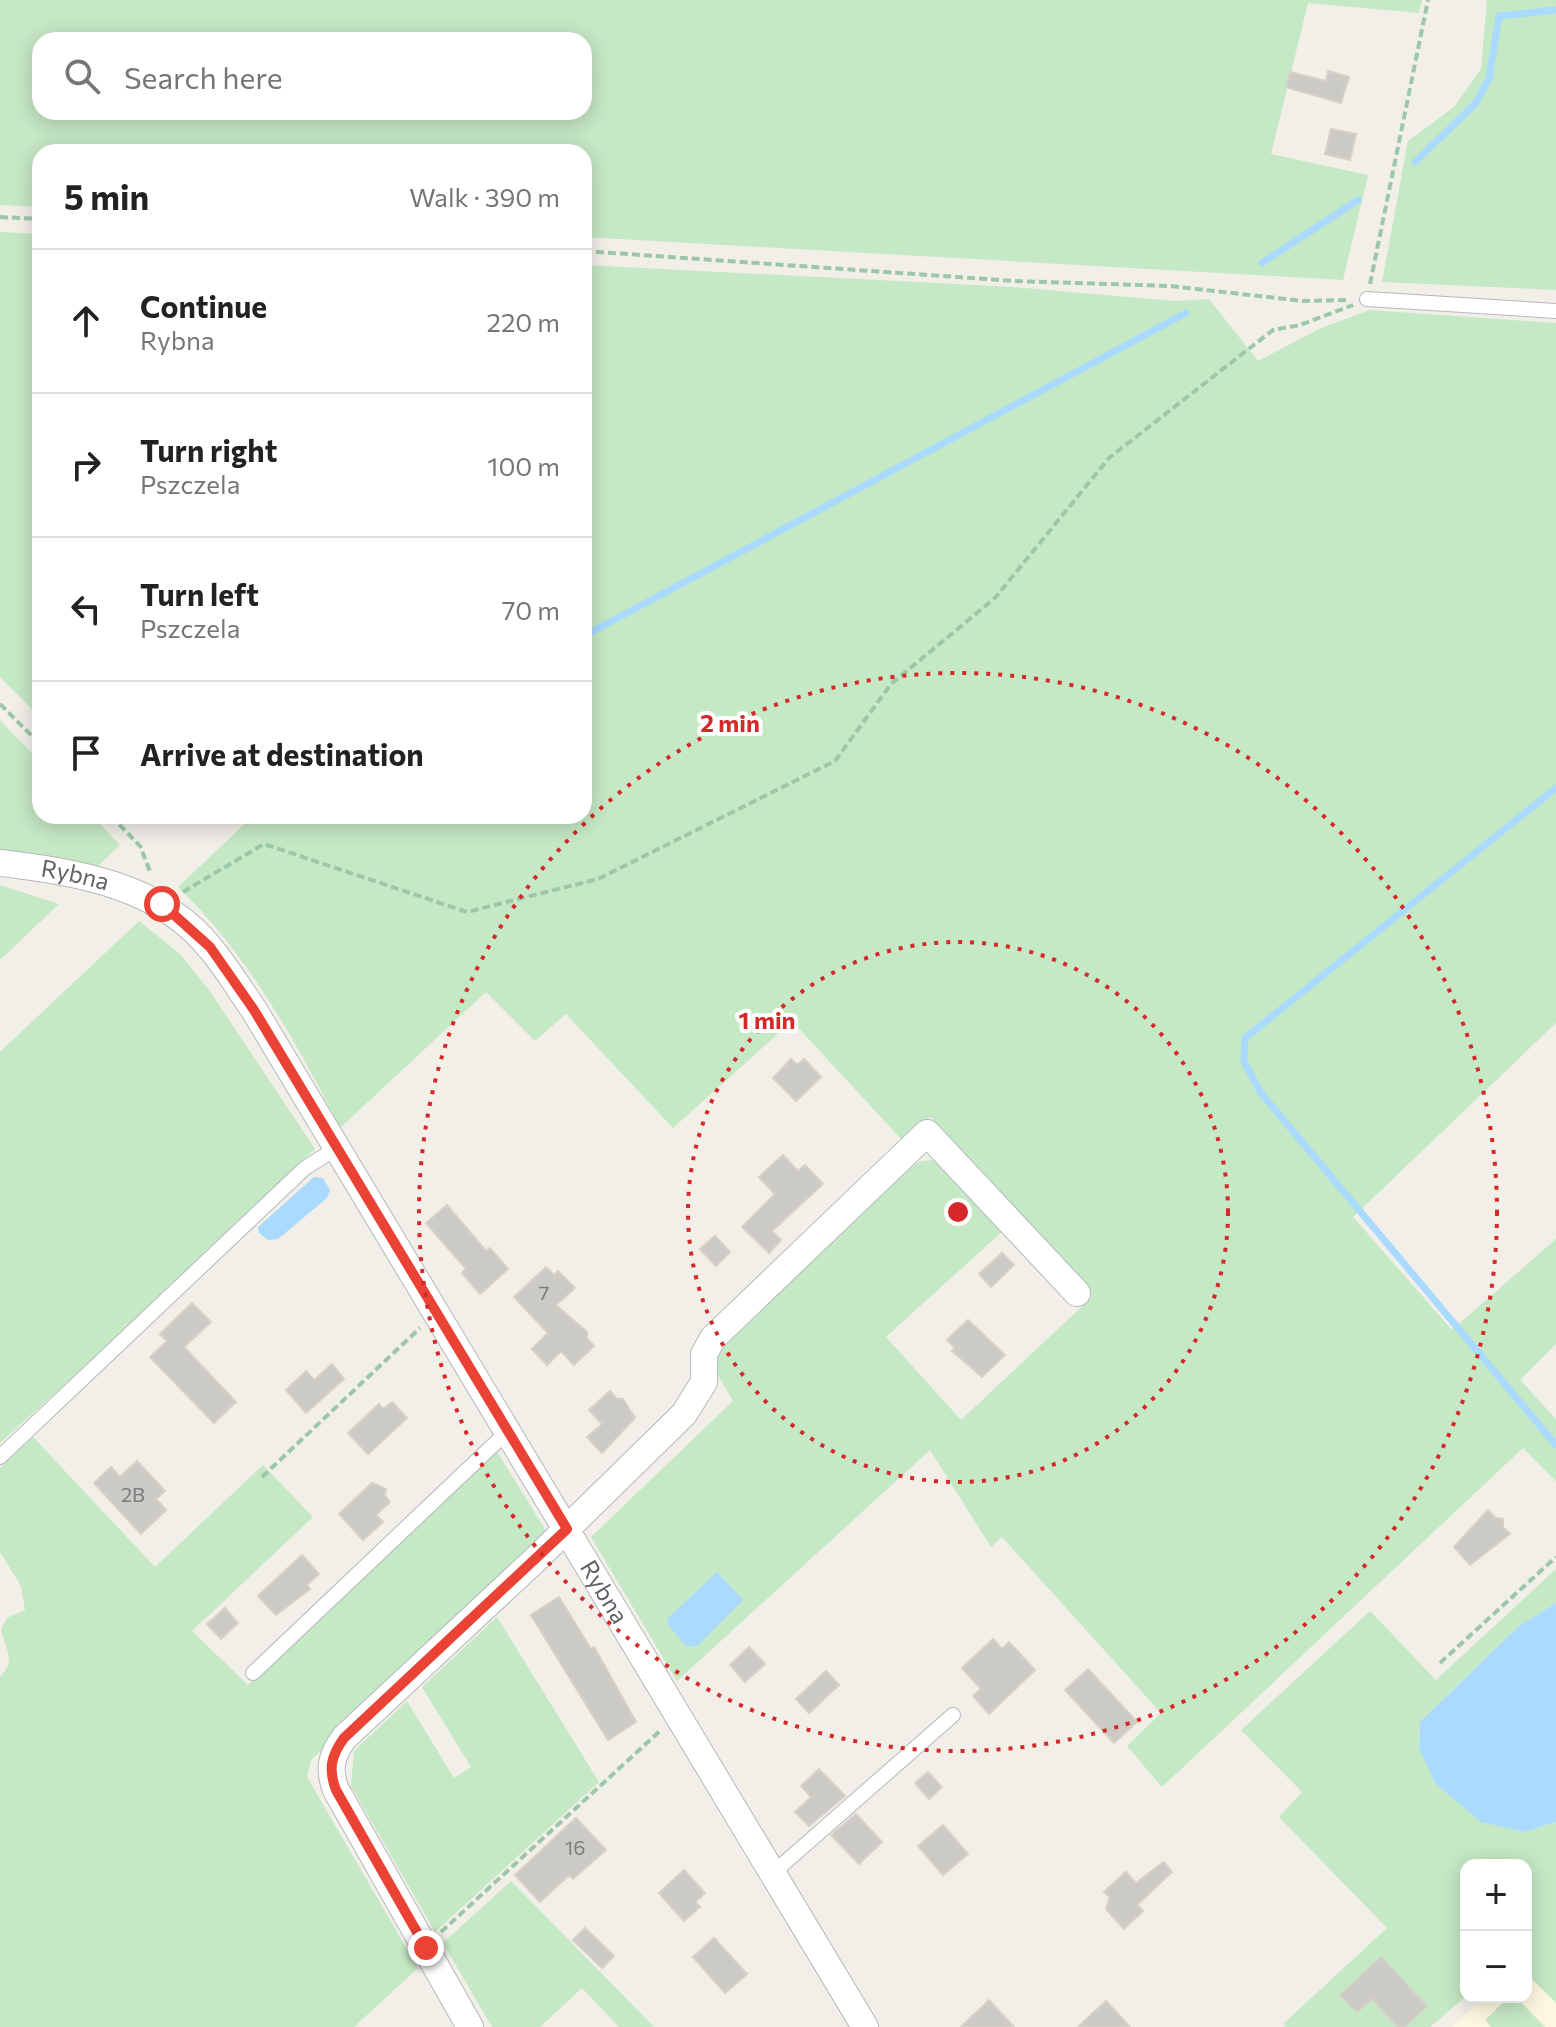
<!DOCTYPE html>
<meta charset="utf-8">
<style>
:root{--surface:#fff;--page:#f2f2f2;--text:#222;--muted:#767676;--line:#e0e0e0}
body{margin:0;font-family:Commissioner,sans-serif;background:var(--page);color:var(--text)}
.controls{position:absolute;right:24px;bottom:24px;display:grid;overflow:hidden;border-radius:16px;box-shadow:0 4px 20px #0003}
.controls button{width:72px;height:72px;display:grid;place-items:center;padding:0;border:0;border-bottom:2px solid var(--line);background:var(--surface);color:var(--text);font:40px sans-serif}
.stop{position:absolute;width:24px;height:24px;margin:-18px;border:6px solid #ea4335;border-radius:50%;background:#fff}
.stop.end{background:#ea4335;border-color:#fff;box-shadow:0 2px 8px #0008}
.list{margin:0;padding:0;list-style:none}
h2{display:flex;justify-content:space-between;align-items:center;height:104px;margin:0;padding:0 32px;font-size:34px}
h2 small{font-size:26px;font-weight:400;color:var(--muted)}
.list li{display:grid;grid-template-columns:52px 1fr auto;gap:24px;align-items:center;box-sizing:border-box;height:144px;padding:0 32px;border-top:2px solid var(--line)}
.list b{display:block;font-size:30px;white-space:nowrap}
.list p{margin:0;font-size:26px;white-space:nowrap;color:var(--muted)}
.list em{font-size:26px;font-style:normal;color:var(--muted)}
.icon{flex:none;width:44px;height:44px;fill:none;stroke:currentColor;stroke-width:2;stroke-linecap:round;stroke-linejoin:round}
.map{position:relative;flex:none;width:1556px;height:2027px;overflow:hidden}
.search{position:absolute;background:var(--surface);box-shadow:0 4px 20px #0003;left:32px;top:32px;width:560px;height:88px;display:flex;align-items:center;gap:20px;box-sizing:border-box;padding:0 28px;border-radius:24px;color:var(--muted);font-size:30px}
.panel{position:absolute;background:var(--surface);box-shadow:0 4px 20px #0003;left:32px;top:144px;width:560px;height:680px;border-radius:24px}
.map>svg:first-child{display:block}
.commercial{fill:#fef7e0}
.green{fill:#c5e8c5;fill-rule:evenodd}
.water{fill:#aadaff}
.lines{fill:none;stroke-linecap:round;stroke-linejoin:round}
.stream{stroke:#aadaff;stroke-width:7}
.building{fill:#cccac5;stroke:#d6d1c6;stroke-width:2}
.service-casing{stroke:#b5b8bc;stroke-width:16}
.minor-casing{stroke:#b5b8bc;stroke-width:28}
.path{stroke:#9cc7a9;stroke-width:4;stroke-dasharray:8 4;stroke-linecap:butt}
.service{stroke:#fff;stroke-width:14}
.minor{stroke:#fff;stroke-width:26}
.route{stroke:#ea4335;stroke-width:10}
.ring{fill:none;stroke:#d62828;stroke-width:4;stroke-dasharray:4 8}
.labels{text-anchor:middle;stroke-width:8;stroke-linejoin:round;paint-order:stroke}
.number-label{font-size:20px;fill:#7a7d7f}
.street-label{font-size:24px;fill:#5f6368;stroke:#fff}
.centre{fill:#d62828;stroke:#fff;stroke-width:4}
.ring-label{font-size:24px;text-anchor:middle;font-weight:bold;fill:#d62828;stroke:#fff;stroke-width:8;stroke-linejoin:round;paint-order:stroke}
</style>
<div class="map">
<svg width="1556" height="2027" viewBox="0 0 1556 2027">
<rect width="100%" height="100%" fill="#f1efe8"/>
<path class="commercial" d="M1526 1973 1556 2003V2027H1452L1484 1997H1526Z"/>
<path class="green" d="M0 0H1422L1419 13 1308 3 1271 154 1368 175 1343 280 584 237V152H40V207L0 205ZM40 40H584V112H40Z
M1487 0H1556V290L1382 282 1408 141 1454 107 1481 69Z
M0 232 40 234V717L0 677Z
M584 265 1014 287 1175 301 1209 299 1258 361 1321 328 1370 310 1556 323V1023L1353 1217 1452 1330 1556 1239V1344L1520 1380 1556 1419V1481L1523 1448 1162 1787 1127 1746 1161 1713 1002 1537 991 1547 930 1450 677 1681 591 1537 733 1401 711 1363 714 1349 908 1169 921 1161 942 1159 1005 1229 886 1337 961 1420 1092 1297 930 1117 903 1141 792 1021 673 1128 566 1014 535 1041 486 992 340 1128C296 1041 248 955 178 887L253 816H584Z
M0 720 40 762V816H92L120 845 93 871 0 850Z
M0 885 59 904 0 960Z
M139 921 180 954 209 990 315 1149 113 1341 0 1443V1052Z
M33 1437 155 1567 263 1465 313 1517 192 1631 248 1685 496 1450 548 1534 311 1760 307 1777 418 1968 354 2027H0V1677C17 1661 5 1648 1 1629L7 1618 25 1610 21 1586 0 1552V1468Z
M1556 1569V1603L1519 1626 1420 1722 1419 1748 1435 1783 1524 1832 1556 1822V2003L1526 1973V1865H1466V1996L1430 2027H1286L1283 2024 1387 1928 1279 1817 1302 1792 1241 1730 1370 1611 1436 1680Z
M497 1617 599 1782 435 1932 351 1786 354 1751 407 1701 454 1778 471 1767 422 1687Z
M511 1881 654 2027H619L582 1988 540 2027H492L443 1943Z
M1509 1997H1516L1545 2027H1491L1485 2020Z"/>
<path class="water" d="M314 1177 323 1178 330 1190 327 1198 278 1239 268 1240 259 1233 258 1227Z
M717 1572 743 1600 697 1646H686L668 1625 667 1619Z
M1556 1603V1822L1524 1832 1481 1822 1435 1783 1419 1748 1420 1722 1519 1626Z"/>
<g class="lines">
<path class="stream" d="M1415 162 1475 104 1489 79 1499 16 1556 10
M1262 263 1358 200
M584 636 1186 313
M1556 788 1245 1038 1244 1062 1261 1093 1556 1445"/>
</g>
<path class="building" d="M1328 71 1349 77 1341 103 1286 87 1290 72 1326 81Z
M1331 129 1356 134 1350 160 1325 154Z
M791 1059 797 1065 804 1059 821 1077 796 1101 773 1078Z
M783 1155 798 1171 805 1165 823 1184 772 1231 781 1240 769 1253 742 1227 775 1194 759 1177Z
M447 1205 486 1251 490 1248 508 1269 480 1294 462 1273 466 1269 426 1223Z
M715 1236 730 1252 716 1266 700 1249Z
M1002 1253 1014 1265 991 1287 979 1274Z
M546 1267 554 1275 558 1271 575 1288 556 1305 587 1332V1338L594 1346 574 1365 561 1351 547 1365 532 1349 548 1333 514 1297Z
M192 1303 211 1322 184 1347 236 1402 214 1423 150 1357 167 1341 160 1334Z
M968 1320 1005 1355 982 1377 952 1351 955 1348 947 1340Z
M332 1364 344 1379 306 1413 286 1390 306 1371 314 1380Z
M610 1391 617 1399H623L635 1418 602 1453 587 1437 602 1424 589 1410Z
M392 1402 407 1418 368 1454 348 1433 379 1404 383 1409Z
M137 1461 165 1491 156 1499 166 1510 141 1534 94 1483 111 1467 120 1477Z
M372 1483 386 1489 385 1496 390 1502 376 1515 383 1522 363 1540 339 1514Z
M1488 1510 1495 1518 1503 1519V1527L1510 1534 1470 1565 1454 1547Z
M302 1555 319 1574 307 1585 310 1589 276 1615 258 1596Z
M559 1597 591 1649 594 1647 636 1722 608 1740 531 1615Z
M225 1608 238 1623 221 1639 207 1624Z
M993 1639 1002 1649 1009 1642 1035 1670 989 1714 973 1696 981 1689 962 1668Z
M749 1647 765 1664 745 1682 730 1665Z
M1088 1669 1137 1722 1114 1743 1065 1690Z
M826 1671 839 1685 809 1713 796 1699Z
M819 1769 845 1796 809 1826 795 1812 811 1797 801 1786Z
M928 1772 942 1787 929 1799 915 1783Z
M856 1814 882 1842 859 1864 831 1835Z
M576 1818 606 1850 573 1879 569 1875 540 1902 515 1875Z
M943 1825 968 1854 943 1875 918 1846Z
M1164 1862 1172 1872 1137 1905 1143 1911 1124 1929 1106 1909 1110 1897 1104 1892 1126 1872 1136 1883Z
M684 1870 705 1893 695 1902 700 1907 684 1921 659 1893Z
M585 1928 614 1956 602 1968 573 1940Z
M714 1938 747 1974 725 1993 693 1957Z
M1381 1957 1427 2006 1405 2027H1398L1372 1999 1357 2012 1340 1995Z
M989 2000 1014 2027H961Z
M1106 2001 1130 2027H1078L1094 2012Z"/>
<g class="lines">
<g class="service-casing">
<path id="service" d="M1367 299 1556 311
M0 1457 305 1168 337 1148
M253 1673 508 1431
M773 1873 953 1715"/>
</g>
<g class="minor-casing">
<g id="minor">
<path id="s1" d="M0 863C76 872 161 885 211 949 227 968 240 990 254 1010L865 2027"/>
<path d="M470 2027 336 1790C328 1769 331 1756 344 1738L536 1559 684 1414 704 1382V1354L713 1338 927 1133 1077 1293"/>
</g>
</g>
<path class="path" d="M0 217 40 219
M584 251 1015 281 1170 286 1303 301 1348 300
M1370 284 1428 0
M0 704 40 744
M111 816 140 846 151 874
M183 892 264 844 467 912 598 879 835 761 891 684 995 598 1109 458 1273 330 1300 325 1353 305
M262 1477 420 1328
M1440 1663 1556 1557
M441 1932 661 1730"/>
<use href="#service" class="service"/>
<use href="#minor" class="minor"/>
</g>
<g class="lines">
<path class="route" d="M162 904 210 947 254 1010 567 1529 344 1738C331 1756 328 1769 336 1790L426 1948"/>
</g>
<g class="ring">
<circle cx="958" cy="1212" r="270"/>
<circle cx="958" cy="1212" r="539"/>
</g>
<g class="labels">
<g class="number-label">
<text x="544" y="1300">7</text>
<text x="133" y="1502">2B</text>
<text x="575" y="1855">16</text>
</g>
<g class="street-label">
<text dy="8" stroke="none"><textPath href="#s1" startOffset="76">Rybna</textPath></text>
<text dy="8" stroke="none"><textPath href="#s1" startOffset="988">Rybna</textPath></text>
</g>
</g>
<circle cx="958" cy="1212" r="12" class="centre"/>
<g class="ring-label">
<text x="730" y="732">2 min</text>
<text x="767" y="1029">1 min</text>
</g>
</svg>
<div class="controls">
<button>+</button>
<button>−</button>
</div>
<div class="stop" style="left:162px;top:904px"></div>
<div class="stop end" style="left:426px;top:1948px"></div>
<div class="search"><svg class="icon" aria-label="search" viewBox="0 0 24 24"><circle cx="10" cy="10" r="6"/><path d="M15 15l6 6"/></svg>Search here</div>
<section class="panel">
<h2>5 min<small>Walk · 390 m</small></h2>
<ul class="list">
<li><svg class="icon" aria-label="ahead" viewBox="0 0 24 24"><path d="M12 20V5M6 11l6-6 6 6"/></svg><div><b>Continue</b><p>Rybna</p></div><em>220 m</em></li>
<li><svg class="icon" aria-label="right" viewBox="0 0 24 24"><path d="M7 20v-9h11M14 6l5 5-5 5"/></svg><div><b>Turn right</b><p>Pszczela</p></div><em>100 m</em></li>
<li><svg class="icon" aria-label="left" viewBox="0 0 24 24"><path d="M17 20v-9H6M10 6l-5 5 5 5"/></svg><div><b>Turn left</b><p>Pszczela</p></div><em>70 m</em></li>
<li><svg class="icon" aria-label="arrive" viewBox="0 0 24 24"><path d="M6 21V4h12l-3 4 3 4H6"/></svg><div><b>Arrive at destination</b></div></li>
</ul>
</section>
</div>
